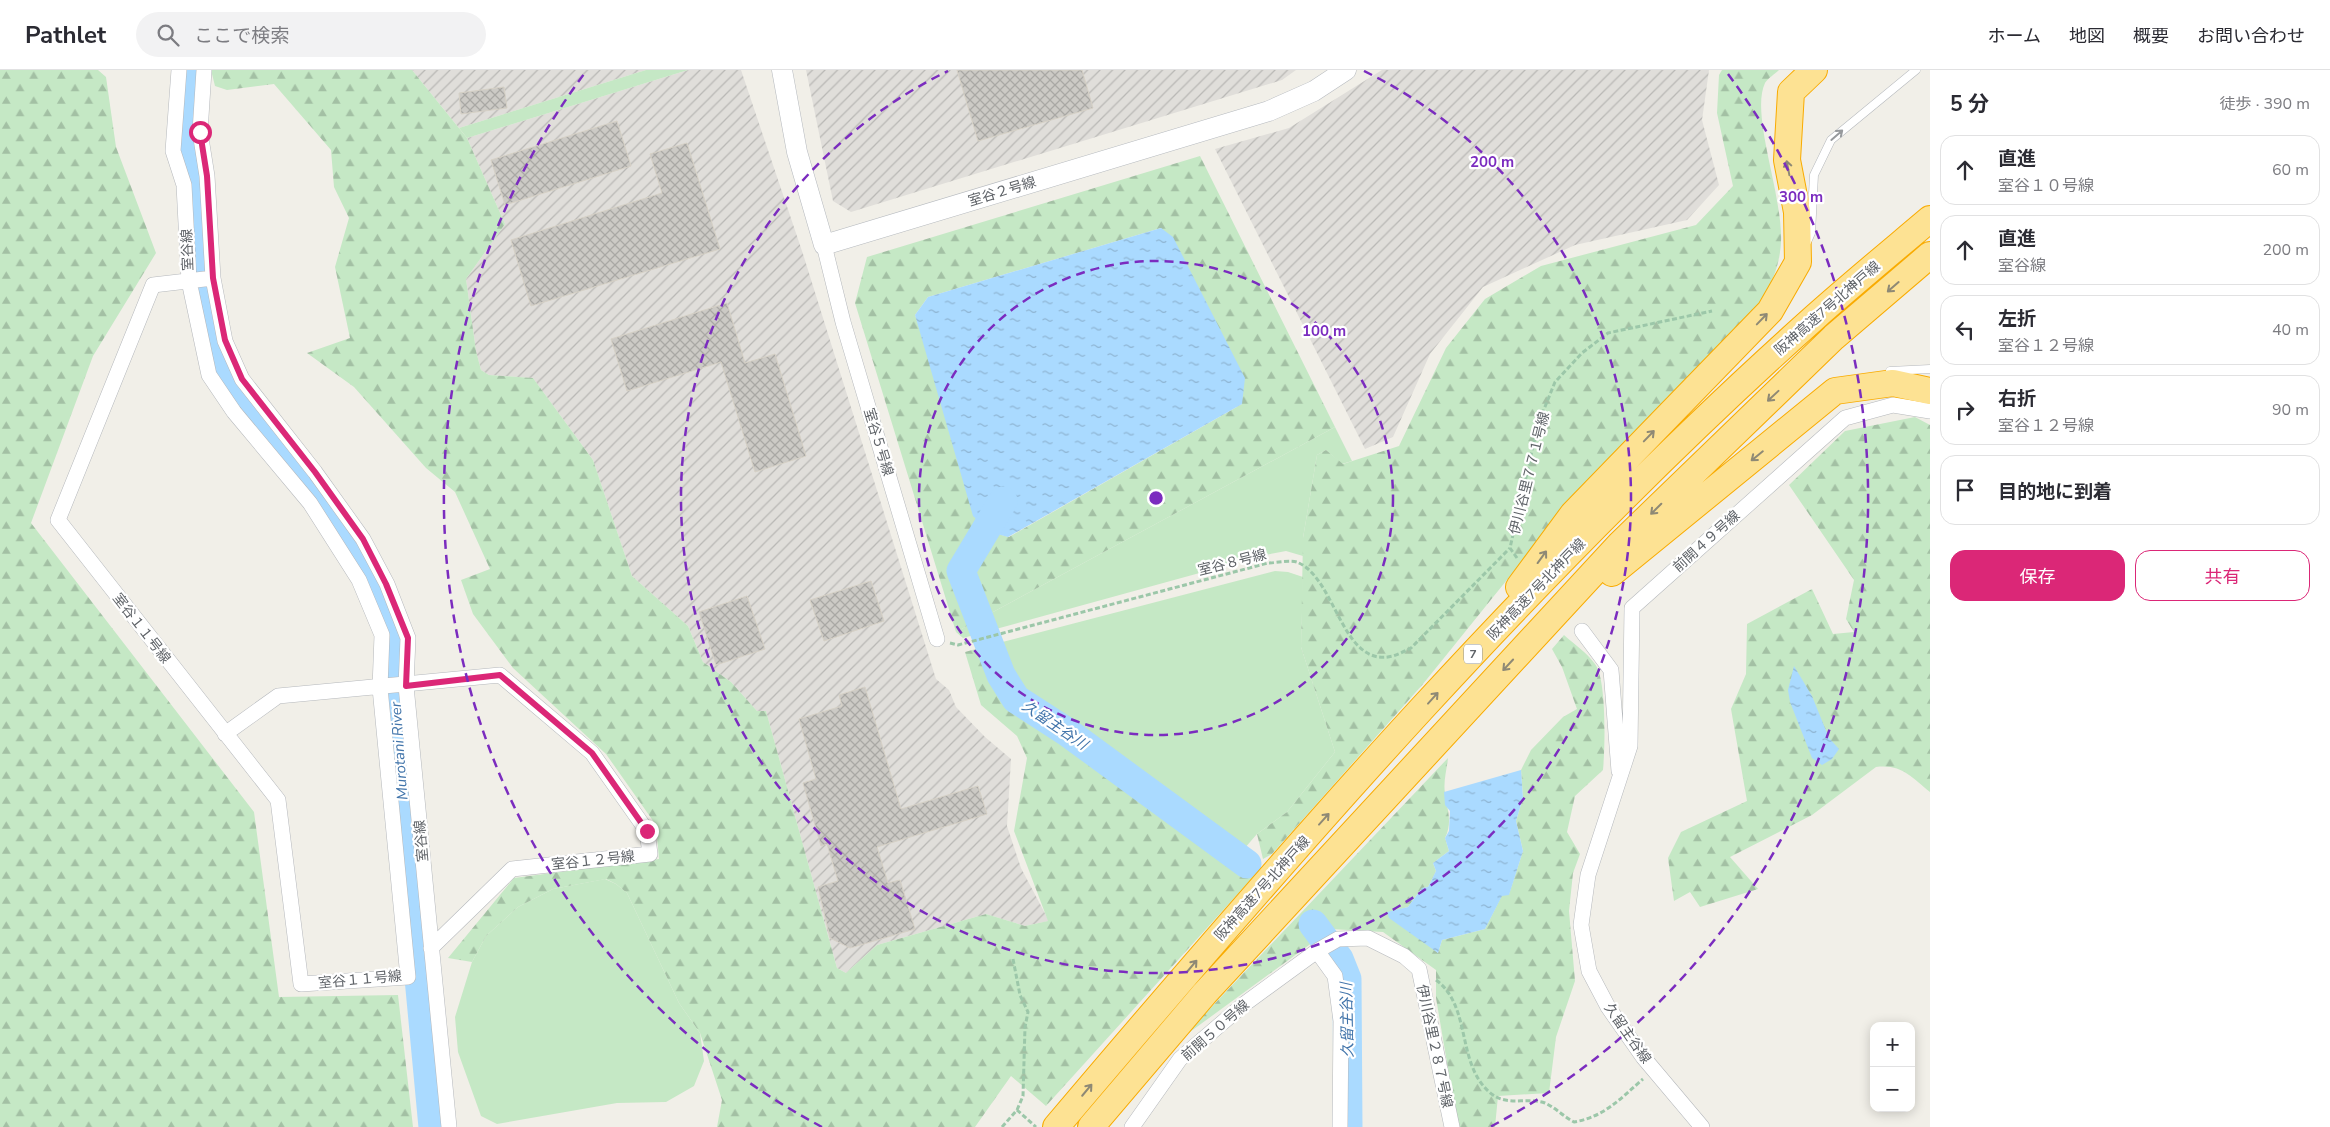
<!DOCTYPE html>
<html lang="ja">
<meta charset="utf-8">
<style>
:root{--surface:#fff;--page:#f2f2f3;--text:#2b2b33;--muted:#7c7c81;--line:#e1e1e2;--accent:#db2777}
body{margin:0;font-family:"Nunito Sans","Noto Sans JP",sans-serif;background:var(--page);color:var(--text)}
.controls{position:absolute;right:15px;bottom:15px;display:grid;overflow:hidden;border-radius:10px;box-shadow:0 2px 12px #0003}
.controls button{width:45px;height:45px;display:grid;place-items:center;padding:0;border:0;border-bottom:1px solid var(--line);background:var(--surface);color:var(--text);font:25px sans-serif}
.stop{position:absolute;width:15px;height:15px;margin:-11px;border:4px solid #db2777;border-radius:50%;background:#fff}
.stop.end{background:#db2777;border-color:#fff;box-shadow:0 1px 5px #0008}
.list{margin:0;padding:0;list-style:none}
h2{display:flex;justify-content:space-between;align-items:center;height:65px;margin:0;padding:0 20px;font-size:21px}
h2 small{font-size:16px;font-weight:400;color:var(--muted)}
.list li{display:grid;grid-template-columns:32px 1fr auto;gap:15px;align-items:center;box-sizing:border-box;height:70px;margin:0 10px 10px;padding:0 10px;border:1px solid var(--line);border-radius:15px}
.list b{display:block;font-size:19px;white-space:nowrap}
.list p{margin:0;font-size:16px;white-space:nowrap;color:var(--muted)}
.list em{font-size:16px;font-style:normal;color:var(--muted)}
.actions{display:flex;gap:10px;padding:15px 20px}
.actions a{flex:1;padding:11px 0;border:1px solid var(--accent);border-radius:15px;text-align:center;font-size:18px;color:var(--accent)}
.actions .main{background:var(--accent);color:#fff}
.icon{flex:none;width:28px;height:28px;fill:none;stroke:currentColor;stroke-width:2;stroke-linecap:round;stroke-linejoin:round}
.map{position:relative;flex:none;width:1930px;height:1057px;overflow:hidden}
header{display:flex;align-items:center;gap:30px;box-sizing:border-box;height:70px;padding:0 25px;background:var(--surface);border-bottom:1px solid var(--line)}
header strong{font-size:24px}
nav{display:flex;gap:28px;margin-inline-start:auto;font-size:18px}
.search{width:350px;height:45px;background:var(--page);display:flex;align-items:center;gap:12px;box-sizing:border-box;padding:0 18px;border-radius:28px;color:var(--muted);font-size:19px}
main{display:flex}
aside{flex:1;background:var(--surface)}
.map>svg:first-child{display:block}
.industrial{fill:url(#industrial-furrows)}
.grass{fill:#c5e8c5}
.forest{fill:url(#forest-firs);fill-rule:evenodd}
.water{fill:url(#water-ripples)}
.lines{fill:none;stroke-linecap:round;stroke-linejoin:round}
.river{stroke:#aadaff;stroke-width:29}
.building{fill:url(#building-cross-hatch);stroke:#d6d1c6}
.lane-casing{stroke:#b5b8bc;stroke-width:9}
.street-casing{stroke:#b5b8bc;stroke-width:16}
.secondary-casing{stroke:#b6babf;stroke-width:21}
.highway-casing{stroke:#f9ab00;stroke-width:28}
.path{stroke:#9cc7a9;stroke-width:3;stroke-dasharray:5 2.5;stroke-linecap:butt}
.lane{stroke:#fff;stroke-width:8}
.street{stroke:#fff;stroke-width:15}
.secondary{stroke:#fff;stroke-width:20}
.highway{stroke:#fde293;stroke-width:26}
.oneway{stroke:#979a9d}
.oneway2{stroke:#8e8975}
.route{stroke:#db2777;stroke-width:6}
.ring{fill:none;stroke:#7b2cbf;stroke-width:2.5;stroke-dasharray:9 6}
.labels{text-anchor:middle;stroke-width:4.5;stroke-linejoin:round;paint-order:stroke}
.shield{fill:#fff;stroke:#8f9295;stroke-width:1}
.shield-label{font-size:12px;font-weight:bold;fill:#5f6368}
.street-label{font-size:14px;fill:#5f6368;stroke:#fff}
.water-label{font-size:15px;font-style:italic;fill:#4174aa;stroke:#fff}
.centre{fill:#7b2cbf;stroke:#fff;stroke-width:2.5}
.ring-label{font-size:15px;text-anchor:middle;font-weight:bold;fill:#7b2cbf;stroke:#fff;stroke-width:4.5;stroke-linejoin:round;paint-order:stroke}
</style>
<header>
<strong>Pathlet</strong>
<div class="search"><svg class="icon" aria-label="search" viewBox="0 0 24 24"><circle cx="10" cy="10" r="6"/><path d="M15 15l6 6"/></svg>ここで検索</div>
<nav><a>ホーム</a><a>地図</a><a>概要</a><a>お問い合わせ</a></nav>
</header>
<main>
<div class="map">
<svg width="1930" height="1057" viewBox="0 0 1930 1057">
<defs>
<pattern id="industrial-furrows" width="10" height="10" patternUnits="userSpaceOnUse" patternTransform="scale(1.25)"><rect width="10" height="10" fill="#e0deda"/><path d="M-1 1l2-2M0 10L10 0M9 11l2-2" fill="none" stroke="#b9b8b5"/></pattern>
<pattern id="forest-firs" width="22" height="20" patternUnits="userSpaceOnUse" patternTransform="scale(1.25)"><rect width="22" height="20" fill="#c5e8c5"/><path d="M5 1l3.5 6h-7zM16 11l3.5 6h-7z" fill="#a3c0a4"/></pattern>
<pattern id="water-ripples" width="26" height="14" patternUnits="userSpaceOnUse" patternTransform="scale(1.25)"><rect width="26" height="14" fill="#aadaff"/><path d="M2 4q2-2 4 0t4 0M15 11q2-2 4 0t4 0" fill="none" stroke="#8eb4d2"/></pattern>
<pattern id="building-cross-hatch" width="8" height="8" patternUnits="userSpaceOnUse" patternTransform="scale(1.25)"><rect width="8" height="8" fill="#cccac5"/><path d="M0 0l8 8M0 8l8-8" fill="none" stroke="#a9a8a4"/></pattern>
</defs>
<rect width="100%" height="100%" fill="#f1efe8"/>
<path class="industrial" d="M412 0H646L459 58Z
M688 0H741L803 184 936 609 949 620 956 637 985 667 1011 689 1007 756 1021 798 1049 851 1025 856 986 844 877 875 846 903 837 898 766 641H757L731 612 703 592 688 556 632 506 593 390 533 308 489 305 481 300 476 281 466 209 505 154 467 68Z
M806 0H1296L1282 10 851 142 833 131Z
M1382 0H1709L1702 50 1719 115 1687 150 1575 175 1483 217 1430 284 1393 367 1365 379 1215 79 1289 58Z"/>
<path class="grass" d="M646 0H688L467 68 459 58Z
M1335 357 1352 391 1342 394 1326 380 1317 385 1303 468V486L1286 481 1265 485 963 568 956 562Z
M1275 501 1288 502 1303 507 1301 577 1335 682 1287 742 1257 764 1244 779 1175 725 1023 622 1015 614 1009 599 991 604 983 577Z
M605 809 616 814 627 823 679 933 700 963 704 991 694 1016 666 1032 617 1033 497 1054 481 1046 458 982 455 947 472 892 486 866 518 837 553 819Z"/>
<path class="forest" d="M0 0H98L106 7 116 77 156 183 93 286 31 453 254 742 279 927 398 925 413 1057H0Z
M211 0H412L467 68 505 154 466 209 476 281 481 300 489 305 533 308 593 390 632 506 688 556 703 592 731 612 757 641H766L837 898 846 903 877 875 986 844 1025 856 1048 851 1014 761 1027 688 1017 666 981 635 965 582 983 577 992 607 1010 633 1254 806 1046 1036 1011 1006 975 1057H717L722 1030 700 963 679 933 627 823 616 814 606 809 553 819 518 837 486 866 472 892 448 888 514 808 659 789 656 755 606 684 513 598 473 544 461 510 490 499 455 422 426 398 354 317 307 283 350 268 335 197 349 148 334 117 331 80 274 14 227 20 215 16Z
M1722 0H1779C1775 4 1768 8 1765 13 1749 47 1788 136 1780 182 1777 206 1764 228 1752 248L1560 444 1423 614 1272 784 1263 789 1257 764 1287 742 1335 682 1301 577 1303 468 1317 385 1326 380 1343 394 1399 376 1446 278 1485 229 1541 196 1696 155 1733 116 1717 43 1719 5Z
M1200 86 1335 357 956 562 855 233 867 187ZM1161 158 1242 334 1009 467 990 462 915 245 928 227Z
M1915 347 1930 355V722C1911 707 1902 694 1876 697L1812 745 1730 787 1758 819 1700 837 1690 822 1674 831 1668 788 1681 762 1747 731 1731 639 1746 604 1747 554 1812 519 1833 564 1854 562 1846 549 1854 510 1789 415 1845 361Z
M1564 565C1574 574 1587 583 1595 594 1607 609 1605 680 1603 700L1575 726 1567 762 1580 784 1573 803 1569 841 1575 911 1556 967 1549 1023 1498 1026 1495 1057H1458L1436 928V900L1383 862 1331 859 1183 967 1448 688C1447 698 1443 712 1445 723 1447 740 1453 751 1445 768L1449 781 1433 793 1436 801 1428 817 1422 818 1408 837 1387 843 1438 883 1442 870 1485 859 1502 825 1509 824 1523 781 1516 751 1523 728 1521 700 1531 680 1563 647 1577 639 1562 597 1552 579Z"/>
<path class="water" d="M1161 158 1173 167 1245 308 1242 334 1008 467 990 462 973 446 915 245 928 227Z
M1794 596 1812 626 1829 668 1839 679 1832 689 1822 695 1812 688 1790 632 1788 620Z
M1521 700 1523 728 1516 751 1523 781 1509 825 1502 826 1485 859 1442 870 1438 883 1389 848 1387 842 1408 837 1422 818 1428 817 1436 801 1433 793 1449 781 1445 768 1449 761 1450 741 1445 735 1444 722Z"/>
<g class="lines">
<path class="river" d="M192 0 188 54 195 112 197 195 216 287 232 323 297 394 331 442 367 504 392 566 397 674 433 1057
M1003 431 961 501 1001 605 1016 629 1067 662 1247 794
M1313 854 1339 889 1347 909 1348 1057"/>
</g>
<path class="building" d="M957 0H1082L1093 38 978 71Z
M504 17 507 38 461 44 459 23Z
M617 51 631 96 505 135 491 90Z
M687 73 720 179 531 236 511 170 662 123 650 84Z
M727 233 745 293 775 284 806 386 755 402 721 292 627 321 611 269Z
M871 511 884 551 824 571 810 530Z
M747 526 765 579 716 595 699 542Z
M865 617 901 739 978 716 987 744 877 777 888 813 900 810 915 859 850 878 830 868 818 817 838 811 827 774 821 776 803 713 816 709 799 649 842 636 839 625Z"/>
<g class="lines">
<g class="lane-casing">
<path id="lane" d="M1807 172 1811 163 1814 105 1831 70 1916 0
M1890 301 1930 299"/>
</g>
<g class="street-casing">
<path id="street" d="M179 0 173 81 184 115 189 211 209 305 234 342 310 433 359 510 382 565 380 618 408 907 301 914 278 730 58 450 153 215 213 208
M204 0 200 62 207 106 213 208 225 271 242 309 315 402 363 469 387 514 408 568 406 616 449 1057
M824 175 843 252 937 569
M1582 561 1611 600 1619 701
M225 664 278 626 500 605 592 683 647 761 650 784 512 799 431 878
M1317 881 1335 906 1341 951 1340 1057
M1132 1057 1180 989 1243 935 1317 881 1338 869 1368 868 1404 886 1419 899 1452 1057
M1702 1057 1643 987 1608 937 1589 901 1581 855 1588 805 1630 676 1632 538 1845 348 1893 335 1930 341"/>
</g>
<g class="secondary-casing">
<path id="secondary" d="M782 0 797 82 824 175 1269 41 1314 21 1346 0"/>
</g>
<g class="highway-casing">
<path id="highway" d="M1612 503 1835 321 1893 313 1930 321
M1519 517 1573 444 1770 241 1798 192 1797 142 1787 90 1791 22 1814 0
M1056 1057C1293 777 1540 493 1814 248 1852 214 1891 182 1930 149
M1091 1057 1205 923 1620 474 1834 267 1930 185"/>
</g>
<path class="path" d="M1517 488 1510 478 1538 354 1555 312 1582 283 1608 263 1712 241
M950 573 958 575 1268 493C1277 493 1292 489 1299 493 1337 511 1342 599 1393 586 1399 584 1405 581 1411 578L1510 478
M1013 889 1020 925 1028 942 1025 957 1023 1026 1017 1040
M1436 910C1473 937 1455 997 1493 1025 1508 1036 1529 1027 1545 1033 1556 1038 1564 1047 1574 1052 1604 1047 1620 1029 1643 1009
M1002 1057 1017 1040 1036 1057"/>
<use href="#lane" class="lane"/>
<use href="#street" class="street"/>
<use href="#secondary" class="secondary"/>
<use href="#highway" class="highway"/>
</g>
<defs><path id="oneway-shaft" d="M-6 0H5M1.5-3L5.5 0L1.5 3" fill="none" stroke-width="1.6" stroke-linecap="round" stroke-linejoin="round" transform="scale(1.25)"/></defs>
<use class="oneway" href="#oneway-shaft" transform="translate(1837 65) rotate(-41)"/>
<g class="oneway2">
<use href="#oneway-shaft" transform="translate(1788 98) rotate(-101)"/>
<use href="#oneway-shaft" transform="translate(1893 217) rotate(139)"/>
<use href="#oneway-shaft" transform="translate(1762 249) rotate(-46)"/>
<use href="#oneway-shaft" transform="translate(1773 326) rotate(137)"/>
<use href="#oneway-shaft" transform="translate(1649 366) rotate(-46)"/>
<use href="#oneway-shaft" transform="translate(1757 386) rotate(141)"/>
<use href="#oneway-shaft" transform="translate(1656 439) rotate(135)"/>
<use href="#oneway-shaft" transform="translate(1542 487) rotate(-54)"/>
<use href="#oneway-shaft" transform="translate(1508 595) rotate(133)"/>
<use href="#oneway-shaft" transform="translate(1433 628) rotate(-48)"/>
<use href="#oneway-shaft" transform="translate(1324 749) rotate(-48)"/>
<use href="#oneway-shaft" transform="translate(1192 896) rotate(-50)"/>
<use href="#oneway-shaft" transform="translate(1087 1020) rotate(-50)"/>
</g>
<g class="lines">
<path class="route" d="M200 62 207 106 213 208 225 270 242 309 315 402 363 469 386 514 408 568 406 616 500 605 592 683 647 761"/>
</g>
<g class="ring">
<circle cx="1156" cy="428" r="237"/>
<path d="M1364 1A475 475 0 1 1 948 1"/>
<path d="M822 1057A712 712 0 0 1 584 4M1728 4A712 712 0 0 1 1490 1057"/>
</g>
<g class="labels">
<rect class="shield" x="1464" y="574.5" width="18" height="19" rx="4"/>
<g class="shield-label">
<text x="1473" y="588">7</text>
</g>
<g class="street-label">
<text transform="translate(1002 121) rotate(-17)" y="5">室谷２号線</text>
<text transform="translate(187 180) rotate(-92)" y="5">室谷線</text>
<text transform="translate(1827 238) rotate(-41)" y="5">阪神高速7号北神戸線</text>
<text transform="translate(879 372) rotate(73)" y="5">室谷５号線</text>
<text transform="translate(1529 403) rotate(-76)" y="5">伊川谷里７７１号線</text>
<text transform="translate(1706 471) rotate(-42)" y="5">前開４９号線</text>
<text transform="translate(1232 492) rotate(-14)" y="5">室谷８号線</text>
<text transform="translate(1536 519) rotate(-46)" y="5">阪神高速7号北神戸線</text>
<text transform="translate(142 558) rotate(52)" y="5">室谷１１号線</text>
<text transform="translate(421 771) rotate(-95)" y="5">室谷線</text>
<text transform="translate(593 790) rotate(-6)" y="5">室谷１２号線</text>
<text transform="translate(1262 818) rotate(-48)" y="5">阪神高速7号北神戸線</text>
<text transform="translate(360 909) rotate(-5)" y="5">室谷１１号線</text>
<text transform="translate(1215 960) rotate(-41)" y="5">前開５０号線</text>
<text transform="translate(1628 963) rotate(55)" y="5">久留主谷線</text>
<text transform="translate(1435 976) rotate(78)" y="5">伊川谷里２８７号線</text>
</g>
<g class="water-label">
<text transform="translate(1055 655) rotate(34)" y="5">久留主谷川</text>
<text transform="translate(399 681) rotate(-94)" y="5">Murotani River</text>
<text transform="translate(1347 950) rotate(-91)" y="5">久留主谷川</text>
</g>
</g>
<circle cx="1156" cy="428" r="8" class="centre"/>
<g class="ring-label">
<text x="1492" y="97">200 m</text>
<text x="1801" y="132">300 m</text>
<text x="1324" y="266">100 m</text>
</g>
</svg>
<div class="controls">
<button>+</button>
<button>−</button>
</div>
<div class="stop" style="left:200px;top:62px"></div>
<div class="stop end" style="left:647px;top:761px"></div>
</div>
<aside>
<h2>5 分<small>徒歩 · 390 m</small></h2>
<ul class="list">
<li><svg class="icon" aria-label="ahead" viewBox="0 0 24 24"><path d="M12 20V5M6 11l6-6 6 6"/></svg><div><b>直進</b><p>室谷１０号線</p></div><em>60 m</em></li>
<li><svg class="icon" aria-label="ahead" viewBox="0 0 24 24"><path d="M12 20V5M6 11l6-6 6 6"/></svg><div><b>直進</b><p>室谷線</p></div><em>200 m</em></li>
<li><svg class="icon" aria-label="left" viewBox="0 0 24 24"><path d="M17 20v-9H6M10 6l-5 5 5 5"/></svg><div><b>左折</b><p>室谷１２号線</p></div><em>40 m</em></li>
<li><svg class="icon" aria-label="right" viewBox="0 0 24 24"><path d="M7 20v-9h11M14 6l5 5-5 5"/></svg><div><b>右折</b><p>室谷１２号線</p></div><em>90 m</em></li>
<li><svg class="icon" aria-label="arrive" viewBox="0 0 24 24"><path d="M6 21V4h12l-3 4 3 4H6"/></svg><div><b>目的地に到着</b></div></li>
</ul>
<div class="actions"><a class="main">保存</a><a>共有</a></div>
</aside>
</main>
